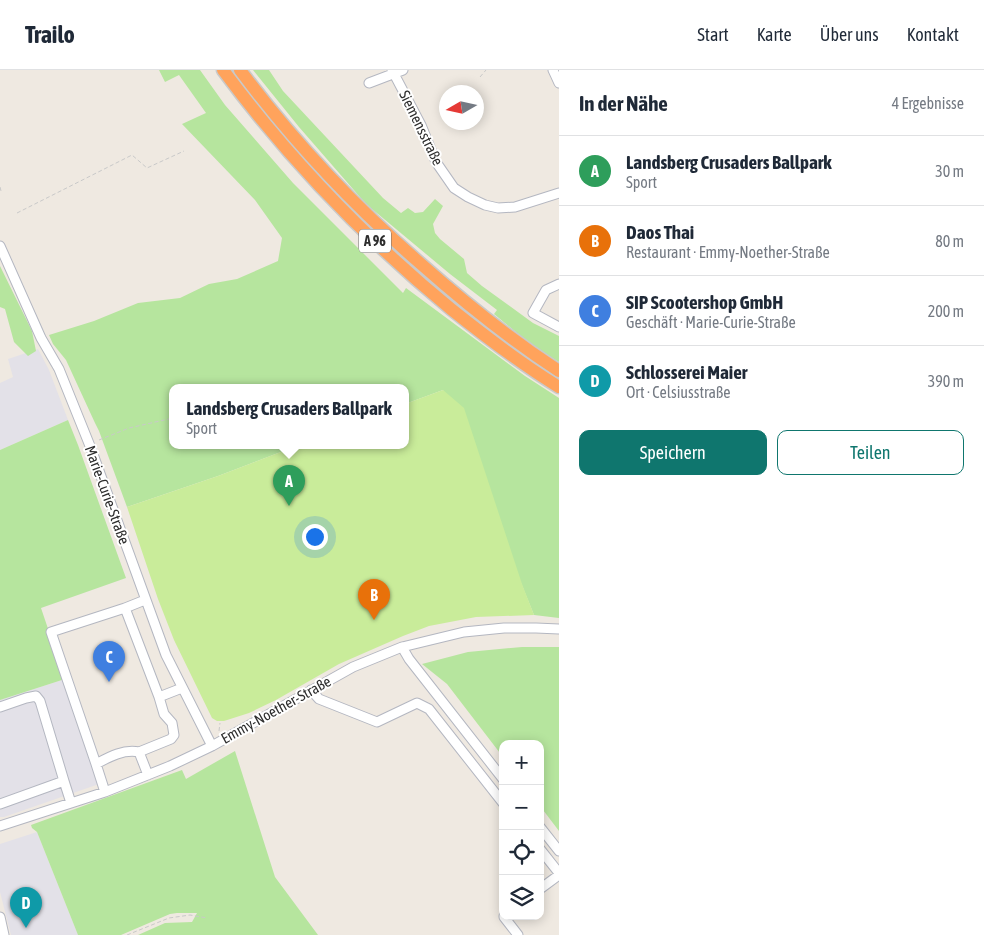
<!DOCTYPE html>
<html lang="de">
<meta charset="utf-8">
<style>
:root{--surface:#fff;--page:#f2f2f3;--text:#1f2937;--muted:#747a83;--line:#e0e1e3;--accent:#0f766e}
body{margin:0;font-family:"Asap Condensed",sans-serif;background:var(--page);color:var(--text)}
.controls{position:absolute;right:15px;bottom:15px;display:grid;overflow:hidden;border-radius:10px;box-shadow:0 2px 12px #0003}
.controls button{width:45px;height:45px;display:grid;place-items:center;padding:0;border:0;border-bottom:1px solid var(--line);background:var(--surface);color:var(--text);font:25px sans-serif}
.compass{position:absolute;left:439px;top:15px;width:45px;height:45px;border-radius:50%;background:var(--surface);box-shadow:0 2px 12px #0003;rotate:261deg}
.you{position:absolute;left:314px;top:466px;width:18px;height:18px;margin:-12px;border:4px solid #fff;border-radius:50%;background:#1a73e8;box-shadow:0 0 0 8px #1a73e833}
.badge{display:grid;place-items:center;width:32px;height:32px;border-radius:50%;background:var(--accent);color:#fff;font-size:16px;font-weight:700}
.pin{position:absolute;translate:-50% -41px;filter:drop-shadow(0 1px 2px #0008)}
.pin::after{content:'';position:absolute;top:26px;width:18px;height:15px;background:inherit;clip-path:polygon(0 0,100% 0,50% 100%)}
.popup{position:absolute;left:169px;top:314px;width:240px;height:65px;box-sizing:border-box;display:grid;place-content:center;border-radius:10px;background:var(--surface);filter:drop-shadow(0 1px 4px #0005);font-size:16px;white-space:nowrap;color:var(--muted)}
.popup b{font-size:19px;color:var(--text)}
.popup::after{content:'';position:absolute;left:50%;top:100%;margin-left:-10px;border:10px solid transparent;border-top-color:var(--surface)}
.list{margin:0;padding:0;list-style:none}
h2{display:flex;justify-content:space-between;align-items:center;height:65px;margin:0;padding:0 20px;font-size:21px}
h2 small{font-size:16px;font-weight:400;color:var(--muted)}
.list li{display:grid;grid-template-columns:32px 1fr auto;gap:15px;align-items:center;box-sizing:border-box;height:70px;padding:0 20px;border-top:1px solid var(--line)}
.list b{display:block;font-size:19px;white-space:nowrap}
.list p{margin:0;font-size:16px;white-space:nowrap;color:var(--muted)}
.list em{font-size:16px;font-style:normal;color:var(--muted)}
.actions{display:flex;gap:10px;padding:15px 20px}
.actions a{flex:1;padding:11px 0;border:1px solid var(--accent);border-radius:10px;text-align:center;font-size:18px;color:var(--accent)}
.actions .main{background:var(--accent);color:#fff}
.icon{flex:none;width:28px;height:28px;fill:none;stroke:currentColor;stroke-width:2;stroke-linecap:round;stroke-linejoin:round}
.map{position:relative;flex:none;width:559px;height:865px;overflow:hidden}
header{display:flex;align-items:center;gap:30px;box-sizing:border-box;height:70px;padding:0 25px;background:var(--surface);border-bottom:1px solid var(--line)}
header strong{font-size:24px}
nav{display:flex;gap:28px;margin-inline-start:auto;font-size:18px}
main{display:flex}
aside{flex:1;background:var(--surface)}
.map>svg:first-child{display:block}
.industrial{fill:#e3e1e8}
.green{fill:#b6e59e}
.pitch{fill:#c9ec9a}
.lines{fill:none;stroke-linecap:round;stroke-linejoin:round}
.minor-casing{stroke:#b4b7c1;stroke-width:11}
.highway-casing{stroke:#c9c9c9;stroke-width:15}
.path{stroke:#c9c9c9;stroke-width:1;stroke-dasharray:4 2.5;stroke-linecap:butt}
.minor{stroke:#fff;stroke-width:9}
.highway{stroke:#ffa35c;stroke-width:12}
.labels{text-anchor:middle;stroke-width:4;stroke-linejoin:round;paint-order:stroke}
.shield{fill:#fff;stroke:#6d6d6d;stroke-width:1}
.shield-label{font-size:14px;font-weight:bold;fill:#2e2e2e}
.street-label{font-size:15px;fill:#2e2e2e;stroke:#fff}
</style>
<header>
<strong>Trailo</strong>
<nav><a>Start</a><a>Karte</a><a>Über uns</a><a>Kontakt</a></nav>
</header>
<main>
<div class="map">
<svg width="559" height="865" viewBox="0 0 559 865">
<rect width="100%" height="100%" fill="#efe9e1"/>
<path class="industrial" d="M38 279 49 300 68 350 0 380V313L13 307 8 289Z
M65 609 99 714 4 747H0V630Z
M37 762 78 865H11L0 822V774Z"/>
<path class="green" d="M159 0H200L225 35 293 113 403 223 406 218 525 306 559 328V548L534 545 443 320 405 334V317H173V375H299L218 406 127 437 99 361 95 353 66 290 53 274 49 265 94 251 138 233 180 228 209 214 237 209 278 191 282 168 255 130 182 54 206 43 179 5 165 12Z
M253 0H269L283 21 383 128 401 143 408 138 415 143 423 142 435 129 443 136 433 154 435 163 440 169 464 189 467 203 482 216 533 253 559 266V292L534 277 494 244 497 240 450 204 366 134 299 57Z
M0 196 32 261 36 281 28 286 14 272 5 239 0 237Z
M68 350 78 375 126 508 41 538 65 609 0 630V380Z
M522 577H559V761L540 736V674H503V687L447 614 422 594 468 582Z
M235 681 275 807 318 865H138L165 853 192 852 197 843H177L170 844 121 865H78L37 762 32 758 31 755 182 700 186 709Z"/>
<path class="pitch" d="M443 320 464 338 522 514 534 545 476 547 429 556 403 566 339 594 276 630 249 643 224 651H217L212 648 174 570 158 529 127 437 218 406 299 375H405V334Z"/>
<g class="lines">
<g class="minor-casing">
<path id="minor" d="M392 0 421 55 436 92 454 118 468 127 485 135 498 138 515 137 559 123
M553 0 559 13
M369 13 403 0
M0 176 41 268 59 299 90 376 166 585 212 676
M559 214 546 220 533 243 559 257
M145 530 125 538 159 627 182 618
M402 577 409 589 503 709
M311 620 319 629 377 652 417 633 429 639 503 733
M0 637 26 628 36 626 40 631 64 711 0 734
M96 694 51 562 125 538
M148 705 139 682 171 669 174 665 172 653 164 644 159 627
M64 711 71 733
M105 722 96 694C109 687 123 679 139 682
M0 756 105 722 170 696 212 676 353 597 402 577 464 562 504 558H536L559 559
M540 757 559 781
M540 779 559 803
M540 819 559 805
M504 846V847L518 865
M0 847 4 865"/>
</g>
<g class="highway-casing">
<path id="highway" d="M223 0C289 89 366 169 451 239 486 267 521 294 559 317
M240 0C293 71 354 136 421 194 465 233 510 269 559 301"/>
</g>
<path class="path" d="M480 7 486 0
M0 117 1 121
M17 143 132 85 147 98 184 81
M99 370 129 358 173 348
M219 661 220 653
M127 865 169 848 190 845 207 848"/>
<use href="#minor" class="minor"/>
<use href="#highway" class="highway"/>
</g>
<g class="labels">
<rect class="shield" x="359" y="159.5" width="32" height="23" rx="4"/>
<g class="shield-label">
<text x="375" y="176">A 96</text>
</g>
<g class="street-label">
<text transform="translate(421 58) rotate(64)" y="5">Siemensstraße</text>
<text transform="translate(107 425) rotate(70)" y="5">Marie-Curie-Straße</text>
<text transform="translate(276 640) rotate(-29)" y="5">Emmy-Noether-Straße</text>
</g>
</g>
</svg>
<div class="controls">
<button>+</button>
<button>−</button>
<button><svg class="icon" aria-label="locate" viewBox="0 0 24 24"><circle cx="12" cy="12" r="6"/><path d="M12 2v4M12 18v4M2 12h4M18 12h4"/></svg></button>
<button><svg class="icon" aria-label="layers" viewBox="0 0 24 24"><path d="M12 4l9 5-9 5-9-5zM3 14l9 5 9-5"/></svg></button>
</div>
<svg class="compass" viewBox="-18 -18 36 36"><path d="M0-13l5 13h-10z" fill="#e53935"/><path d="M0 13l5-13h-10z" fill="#747a83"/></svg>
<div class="you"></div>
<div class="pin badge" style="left:289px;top:436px;background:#2e9e5b">A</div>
<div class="popup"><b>Landsberg Crusaders Ballpark</b>Sport</div>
<div class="pin badge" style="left:374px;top:550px;background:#e8710a">B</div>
<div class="pin badge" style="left:109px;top:612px;background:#3f7fe0">C</div>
<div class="pin badge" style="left:26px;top:858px;background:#0f9aa8">D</div>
</div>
<aside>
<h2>In der Nähe<small>4 Ergebnisse</small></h2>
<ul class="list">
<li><span class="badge" style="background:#2e9e5b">A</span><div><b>Landsberg Crusaders Ballpark</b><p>Sport</p></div><em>30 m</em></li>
<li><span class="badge" style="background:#e8710a">B</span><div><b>Daos Thai</b><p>Restaurant · Emmy-Noether-Straße</p></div><em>80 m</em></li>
<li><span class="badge" style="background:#3f7fe0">C</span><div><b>SIP Scootershop GmbH</b><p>Geschäft · Marie-Curie-Straße</p></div><em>200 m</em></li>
<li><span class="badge" style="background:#0f9aa8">D</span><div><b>Schlosserei Maier</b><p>Ort · Celsiusstraße</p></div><em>390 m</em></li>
</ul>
<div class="actions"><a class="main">Speichern</a><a>Teilen</a></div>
</aside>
</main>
